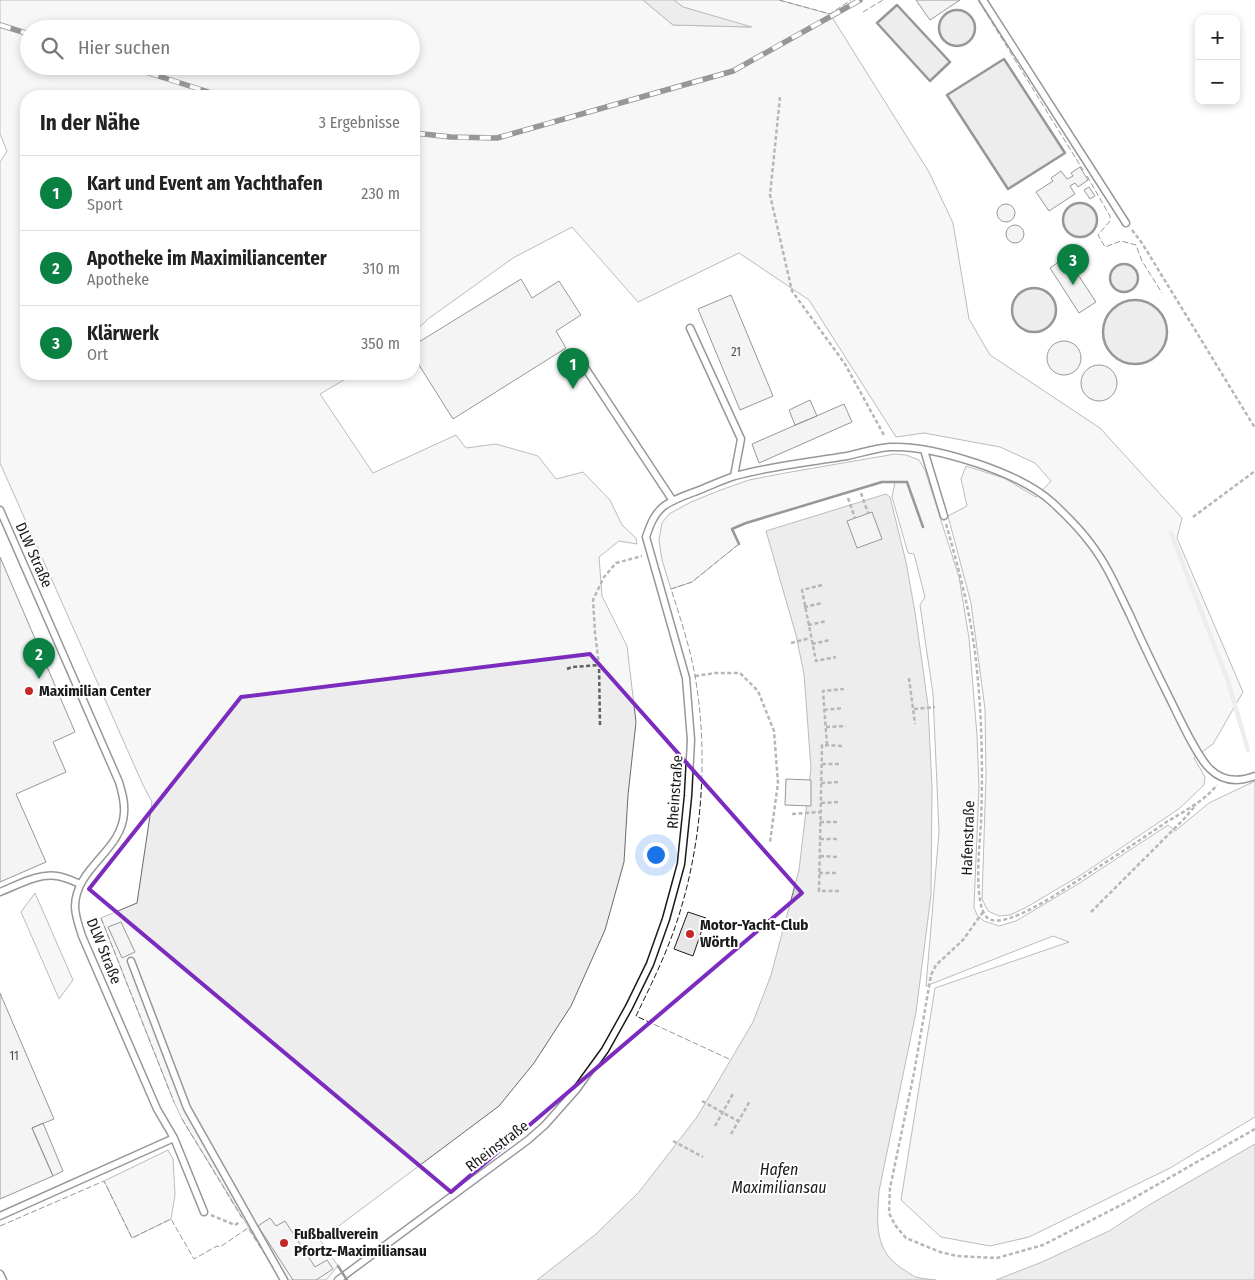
<!DOCTYPE html>
<html lang="de">
<meta charset="utf-8">
<style>
:root{--surface:#fff;--page:#f2f2f2;--text:#222;--muted:#767676;--line:#e0e0e0;--accent:#0b8043}
body{margin:0;font-family:"Fira Sans Condensed",sans-serif;background:var(--page);color:var(--text)}
.controls{position:absolute;right:15px;top:15px;display:grid;overflow:hidden;border-radius:10px;box-shadow:0 2px 8px #0003}
.controls button{width:45px;height:45px;display:grid;place-items:center;padding:0;border:0;border-bottom:1px solid var(--line);background:var(--surface);color:var(--text);font:25px sans-serif}
.you{position:absolute;left:655px;top:854px;width:18px;height:18px;margin:-12px;border:4px solid #fff;border-radius:50%;background:#1a73e8;box-shadow:0 0 0 8px #1a73e833}
.badge{display:grid;place-items:center;width:32px;height:32px;border-radius:50%;background:var(--accent);color:#fff;font-size:16px;font-weight:700}
.pin{position:absolute;translate:-50% -41px;filter:drop-shadow(0 1px 2px #0008)}
.pin::after{content:'';position:absolute;top:26px;width:18px;height:15px;background:inherit;clip-path:polygon(0 0,100% 0,50% 100%)}
.list{margin:0;padding:0;list-style:none}
h2{display:flex;justify-content:space-between;align-items:center;height:65px;margin:0;padding:0 20px;font-size:21px}
h2 small{font-size:16px;font-weight:400;color:var(--muted)}
.list li{display:grid;grid-template-columns:32px 1fr auto;gap:15px;align-items:center;box-sizing:border-box;height:75px;padding:0 20px;border-top:1px solid var(--line)}
.list b{display:block;font-size:19px;white-space:nowrap}
.list p{margin:0;font-size:16px;white-space:nowrap;color:var(--muted)}
.list em{font-size:16px;font-style:normal;color:var(--muted)}
.icon{flex:none;width:28px;height:28px;fill:none;stroke:currentColor;stroke-width:2;stroke-linecap:round;stroke-linejoin:round}
.map{position:relative;flex:none;width:1255px;height:1280px;overflow:hidden}
.search{position:absolute;background:var(--surface);box-shadow:0 2px 8px #0003;left:20px;top:20px;width:400px;height:55px;display:flex;align-items:center;gap:12px;box-sizing:border-box;padding:0 18px;border-radius:28px;color:var(--muted);font-size:19px}
.panel{position:absolute;background:var(--surface);box-shadow:0 2px 8px #0003;left:20px;top:90px;width:400px;height:290px;border-radius:20px}
.map>svg:first-child{display:block}
.built{fill:#ededed;stroke:#6a6a6a;fill-rule:evenodd}
.water{fill:#d7d7d7;stroke:#6a6a6a}
.lines{fill:none;stroke-linecap:round;stroke-linejoin:round}
.stream{stroke:#d7d7d7;stroke-width:4.5}
.building{fill:#e6e6e6;stroke:#1a1a1a}
.lane-casing{stroke:#1a1a1a;stroke-width:9}
.path{stroke:#5f5f5f;stroke-width:2.5;stroke-dasharray:4 2.5;stroke-linecap:butt}
.lane{stroke:#fff;stroke-width:6}
.rail-casing{stroke:#1a1a1a;stroke-width:5.5}
.rail{stroke:#fff;stroke-width:4;stroke-dasharray:11;stroke-linecap:butt}
.fence{stroke:#1a1a1a;stroke-width:1;stroke-dasharray:6 2.5;stroke-linecap:butt}
.wall{stroke:#1a1a1a;stroke-width:2.5}
.marked{fill:none;stroke:#7b2cbf;stroke-width:4;stroke-linejoin:round}
.poi-dot{fill:#c62828;stroke:#fff;stroke-width:2}
.labels{text-anchor:middle;stroke-width:4;stroke-linejoin:round;paint-order:stroke}
.number-label{font-size:12px;fill:#4d4d4d}
.street-label{font-size:15px;fill:#1a1a1a;stroke:#fff}
.poi-label{font-size:15px;font-weight:bold;fill:#1a1a1a;stroke:#fff;text-anchor:start}
.water-label{font-size:16px;font-style:italic;fill:#1a1a1a;stroke:#fff}
</style>
<div class="map">
<svg width="1255" height="1280" viewBox="0 0 1255 1280">
<rect width="100%" height="100%" fill="#fff"/>
<path class="built" d="M0 0H643L673 25 749 27 683 7 674 0H779L830 14 929 172 953 223 969 319 990 355 1100 428 1182 518 1177 538 1243 692 1213 744 1194 758 1205 777 1204 785 1180 808 1081 875 1025 908 1010 915 999 916 988 911 982 899 986 776 985 709 971 603 948 516 967 506 961 479 966 466 1004 478 1036 497 1051 481 1035 463 1000 447 924 433 896 437 809 300 739 253 638 302 572 227 513 258 428 319 414 333V96H26V374H354L320 394 373 473 456 435 466 448 496 444 538 456 556 479 583 472 610 500 622 525 636 538 637 544 619 541 599 557 602 596 627 646 636 722 628 795 624 862 605 930 571 1006 534 1063 499 1106 320 1240 338 1266 326 1280H281L182 1119 174 1102 101 918 137 903 152 802 143 785 0 463V162L7 151 0 134ZM29 29H411V66H29Z
M895 454 906 455 919 460 925 470 959 577 969 638 977 735 979 788 974 907 977 915 984 921 999 926 1016 921 1078 884 1168 825 1175 831 1209 803 1255 781V1117L1170 1168 1029 1237 990 1246 941 1237 901 1200 935 988 1069 942 1053 936 926 986 939 832 933 694 920 605 925 597 914 554 908 553 892 497 895 482H882L746 523 733 529 739 544 692 582 671 589 662 560 659 540 662 523 669 514 691 502 718 491 749 480 785 473Z
M35 893 73 980 59 999 21 912Z
M168 1150 173 1159 175 1195 171 1219 132 1238 104 1181Z"/>
<path class="water" d="M643 0H674L683 7 752 27 673 25Z
M897 5 950 62 930 81 877 23Z
M939 28a18 18 0 1 1 36 0a18 18 0 1 1-36 0Z
M1004 59 1065 153 1008 189 947 95Z
M1063 220a17 17 0 1 1 34 0a17 17 0 1 1-34 0Z
M1110 278a14 14 0 1 1 28 0a14 14 0 1 1-28 0Z
M1012 310a22 22 0 1 1 44 0a22 22 0 1 1-44 0Z
M1103 332a32 32 0 1 1 64 0a32 32 0 1 1-64 0Z
M886 494 890 497 906 562 915 612 928 705 932 787 931 895 916 1012 879 1191C877 1224 873 1252 906 1271 909 1273 913 1276 916 1277 922 1279 930 1279 936 1280H537L596 1234 639 1192 697 1117 753 1022 771 975 799 870 811 768 804 674 796 635 766 531Z
M1255 1144V1280H996L1042 1262 1109 1231 1149 1205Z"/>
<g class="lines">
<path class="stream" d="M1171 533 1228 681 1248 750"/>
</g>
<path class="building" d="M916 0H960L930 20Z
M1080 167 1088 180 1078 187 1075 183 1070 186 1075 194 1049 211 1036 192 1053 181 1051 178 1061 171 1067 179 1073 176 1071 173Z
M1089 187 1095 196 1090 199 1084 190Z
M997 213a9 9 0 1 1 18 0a9 9 0 1 1-18 0Z
M1006 234a9 9 0 1 1 18 0a9 9 0 1 1-18 0Z
M1060 261 1065 268 1071 264 1096 302 1079 313 1050 268Z
M521 279 532 298 559 281 581 315 556 331 566 348 453 419 414 357V345Z
M731 295 773 396 740 410 698 309Z
M1047 358a17 17 0 1 1 34 0a17 17 0 1 1-34 0Z
M1081 383a18 18 0 1 1 36 0a18 18 0 1 1-36 0Z
M810 400 817 416 795 425 789 410Z
M844 404 852 422 759 463 752 444Z
M872 512 882 539 857 548 847 521Z
M0 557 75 732 53 742 66 772 16 794 46 862 0 882Z
M786 779 811 780V806L785 805Z
M688 912 706 918 693 956 674 949Z
M121 922 135 952 122 958 108 927Z
M0 993 54 1119 32 1128 53 1176 0 1199Z
M43 1123 63 1171 53 1176 32 1128Z
M270 1218 276 1226 285 1221 315 1267 327 1260 333 1269 316 1280H293L258 1226Z"/>
<g class="lines">
<g class="lane-casing">
<path id="lane" d="M983 0 1126 223
M690 328 741 439 734 476
M578 357 673 501
M924 450 944 516
M0 510 119 782C122 792 125 802 124 813 122 851 76 867 75 906 75 916 79 926 82 936L157 1109 174 1138 204 1212
M0 892C18 885 38 873 57 876 65 877 73 881 80 884
M131 961 187 1108 284 1280
M0 1216 174 1138
M0 1274 3 1280
M338 1280 528 1140 545 1125 576 1090 605 1050 629 1007 650 964 666 919 681 864 688 796 691 740 686 678 646 537C650 525 654 514 664 506 674 499 686 495 697 491 710 486 722 480 735 476 771 466 810 462 847 456 861 453 876 448 890 447 934 445 1021 473 1053 503 1067 516 1080 529 1091 544 1108 566 1118 591 1130 615 1143 644 1156 671 1170 699 1179 717 1197 757 1210 769 1223 782 1239 782 1255 776"/>
</g>
<path class="path" d="M780 97 770 195 792 291 845 364 885 437
M1132 230 1142 243 1255 428
M861 493 868 513
M848 498 855 518
M1193 517 1255 471
M946 524C959 569 971 615 976 661 982 714 983 770 981 823 980 842 972 909 989 919 1007 929 1063 890 1080 879 1109 860 1139 841 1168 821 1185 811 1204 801 1217 785
M822 585 802 590 816 661 836 657
M804 607 823 603
M808 625 827 621
M791 643 810 638
M812 644 830 640
M567 669 572 667 599 665
M695 676 716 673H740L758 691 774 731 778 783 770 842
M909 678 915 724
M914 709 935 707
M824 710 843 708
M600 725 599 665 595 633 593 600 604 577 616 563 642 556
M826 727 846 726
M827 745 823 691 844 689
M822 764H839
M821 783 840 782
M821 803 839 802
M792 814 820 812
M820 822H839
M820 839H839
M820 856 839 857
M819 873H838
M839 891H819L822 745 844 746
M983 912 963 940 936 965 931 975 914 1073 890 1188 889 1213 895 1225 906 1238 940 1252 957 1256 975 1257 997 1258 1043 1245 1125 1203 1255 1129
M1091 912 1183 820 1196 805
M702 1101 738 1121
M715 1126 734 1092
M731 1134 750 1101
M673 1141 703 1157
M211 1215 235 1225 240 1222"/>
<use href="#lane" class="lane"/>
<g class="rail-casing">
<path id="rail" d="M0 25 29 34
M127 66 221 96
M414 133 451 137 497 138 733 71 860 0"/>
</g>
<use href="#rail" class="rail"/>
<path class="fence" d="M779 0 830 14 851 0
M978 0 1083 170
M863 12 883 0
M1087 176 1110 216V221L1098 235 1105 247 1121 241 1136 245 1142 261 1162 293
M101 918 174 1102
M729 1059 636 1016C648 991 660 967 670 941 701 860 710 761 695 676 690 647 680 617 671 589L692 582 739 544
M182 1119 242 1218
M0 1226 104 1181 132 1238 171 1219 194 1259 217 1246 220 1247 248 1228 273 1267"/>
<path class="wall" d="M897 5 950 62 930 81 877 23Z
M939 28a18 18 0 1 1 36 0a18 18 0 1 1-36 0Z
M1004 59 1065 153 1008 189 947 95Z
M1063 220a17 17 0 1 1 34 0a17 17 0 1 1-34 0Z
M1110 278a14 14 0 1 1 28 0a14 14 0 1 1-28 0Z
M1012 310a22 22 0 1 1 44 0a22 22 0 1 1-44 0Z
M1103 332a32 32 0 1 1 64 0a32 32 0 1 1-64 0Z
M739 544 732 529 746 523 882 482H907L923 527
M338 1266 347 1280"/>
</g>
<path d="M0 0H1255V1280H0ZM590 654 802 893 451 1192 89 889 241 697Z" fill="#fff" fill-opacity=".55" fill-rule="evenodd"/>
<path class="marked" d="M590 654 802 893 451 1192 89 889 241 697Z"/>
<g class="poi-dot">
<circle cx="29" cy="691" r="5"/>
<circle cx="690" cy="934" r="5"/>
<circle cx="284" cy="1243" r="5"/>
</g>
<g class="labels">
<g class="number-label">
<text x="736" y="356">21</text>
<text x="14" y="1060">11</text>
</g>
<g class="street-label">
<text transform="translate(34 555) rotate(66)" y="5">DLW Straße</text>
<text transform="translate(675 792) rotate(-86)" y="5">Rheinstraße</text>
<text transform="translate(968 838) rotate(-88)" y="5">Hafenstraße</text>
<text transform="translate(104 951) rotate(68)" y="5">DLW Straße</text>
<text transform="translate(497 1146) rotate(-37)" y="5">Rheinstraße</text>
</g>
<g class="poi-label">
<text x="39" y="696">Maximilian Center</text>
<text x="700" y="930">Motor-Yacht-Club<tspan x="700" dy="17">Wörth</tspan></text>
<text x="294" y="1239">Fußballverein<tspan x="294" dy="17">Pfortz-Maximiliansau</tspan></text>
</g>
<g class="water-label">
<text x="779" y="1175">Hafen<tspan x="779" dy="18">Maximiliansau</tspan></text>
</g>
</g>
</svg>
<div class="controls">
<button>+</button>
<button>−</button>
</div>
<div class="you"></div>
<div class="pin badge" style="left:573px;top:389px">1</div>
<div class="pin badge" style="left:39px;top:679px">2</div>
<div class="pin badge" style="left:1073px;top:285px">3</div>
<div class="search"><svg class="icon" aria-label="search" viewBox="0 0 24 24"><circle cx="10" cy="10" r="6"/><path d="M15 15l6 6"/></svg>Hier suchen</div>
<section class="panel">
<h2>In der Nähe<small>3 Ergebnisse</small></h2>
<ul class="list">
<li><span class="badge">1</span><div><b>Kart und Event am Yachthafen</b><p>Sport</p></div><em>230 m</em></li>
<li><span class="badge">2</span><div><b>Apotheke im Maximiliancenter</b><p>Apotheke</p></div><em>310 m</em></li>
<li><span class="badge">3</span><div><b>Klärwerk</b><p>Ort</p></div><em>350 m</em></li>
</ul>
</section>
</div>
